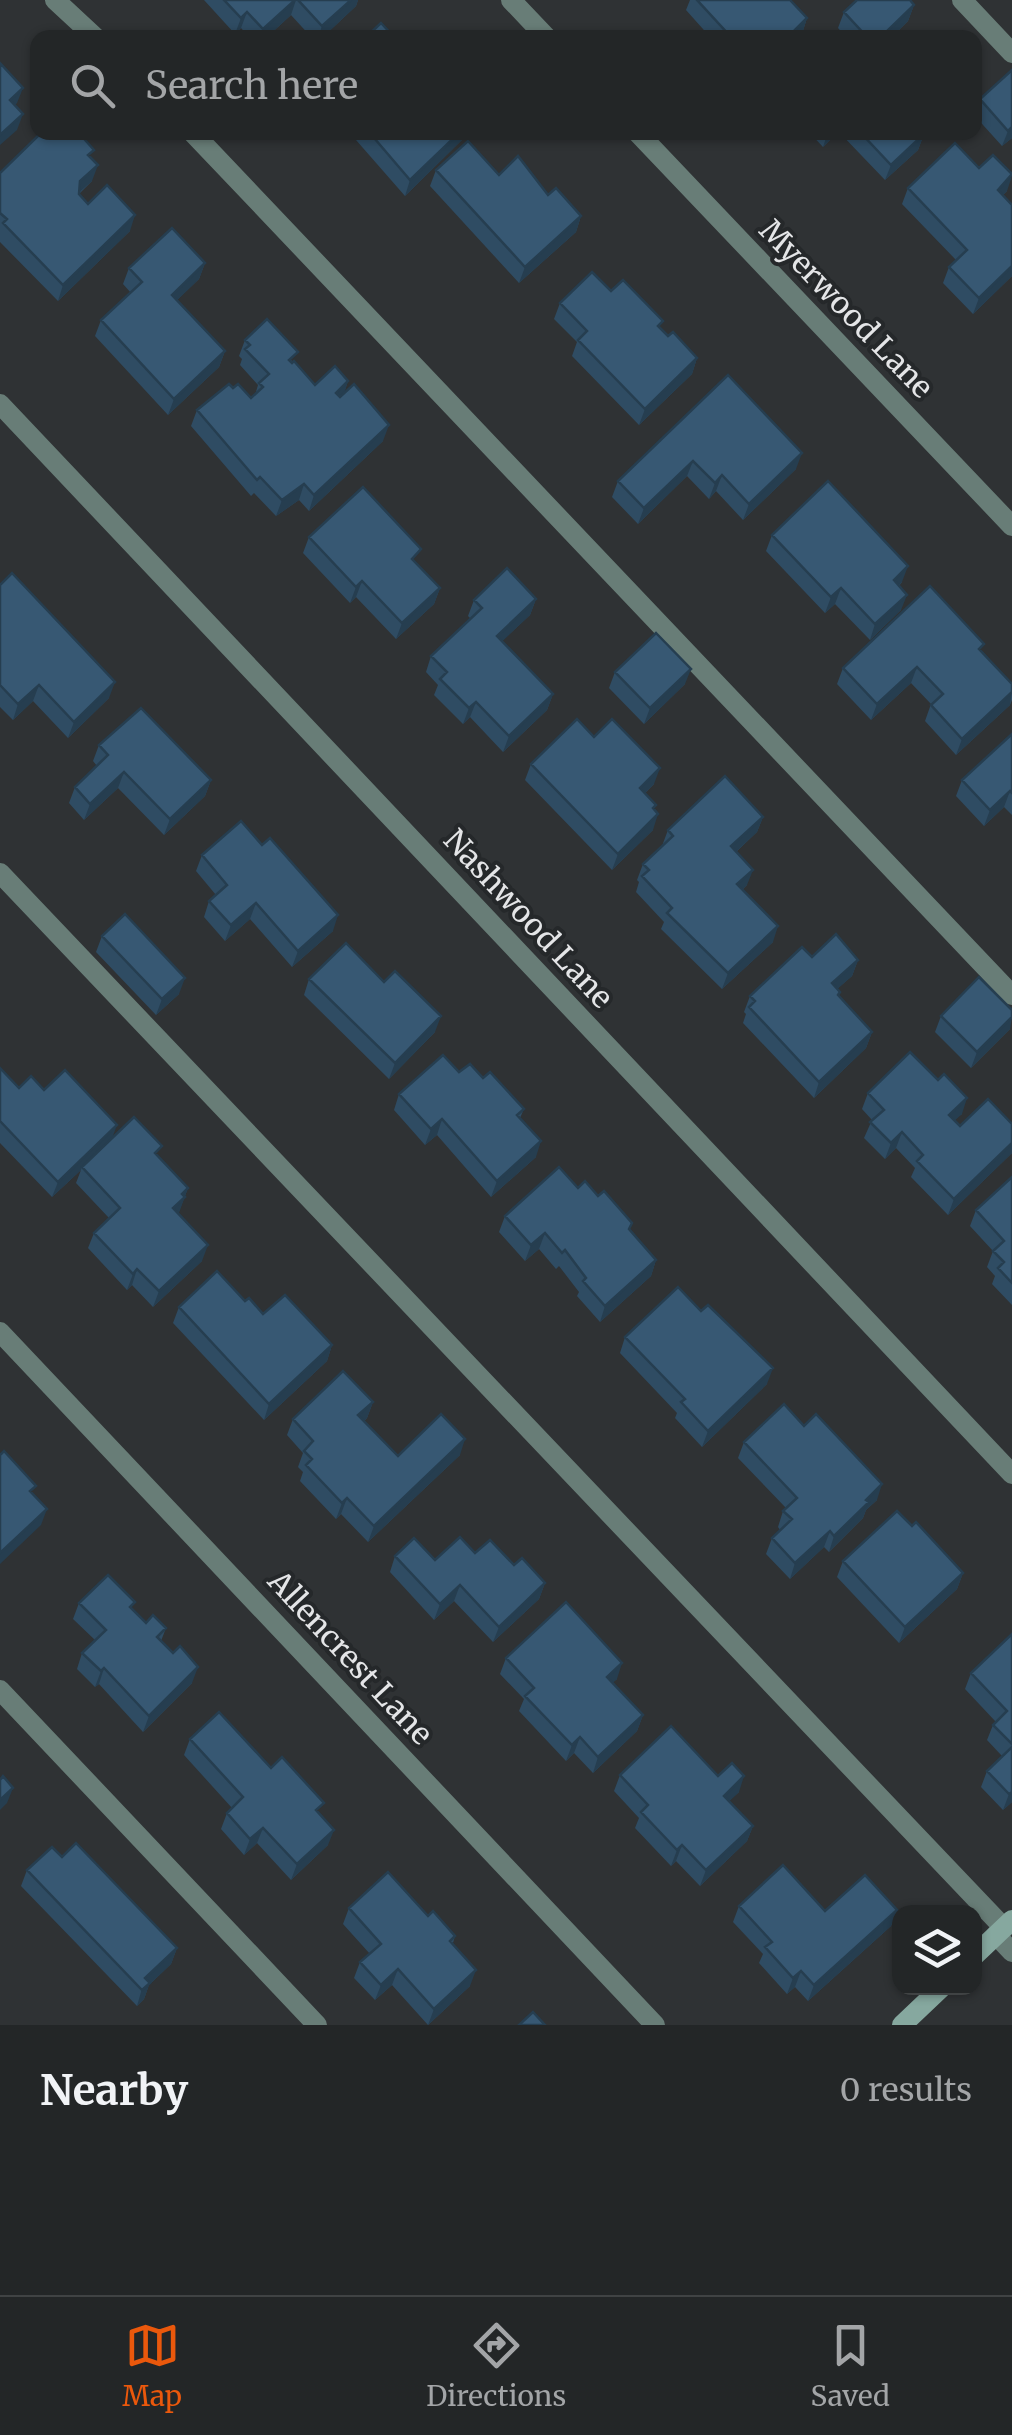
<!DOCTYPE html>
<style>
:root{--surface:#232627;--page:#2f3233;--text:#f1f3f6;--muted:#a3a5a7;--line:#404344;--accent:#ea580c}
body{margin:0;font-family:Merriweather,serif;background:var(--page);color:var(--text)}
.controls{position:absolute;right:30px;bottom:30px;display:grid;overflow:hidden;border-radius:20px;box-shadow:0 2px 8px #0004}
.controls button{width:90px;height:90px;display:grid;place-items:center;padding:0;border:0;border-bottom:2px solid var(--line);background:var(--surface);color:var(--text);font:50px sans-serif}
.list{margin:0;padding:0;list-style:none}
h2{display:flex;justify-content:space-between;align-items:center;height:130px;margin:0;padding:0 40px;font-size:42px}
h2 small{font-size:32px;font-weight:400;color:var(--muted)}
.icon{flex:none;width:55px;height:55px;fill:none;stroke:currentColor;stroke-width:2;stroke-linecap:round;stroke-linejoin:round}
.map{position:relative;flex:none;width:1012px;height:2025px;overflow:hidden}
.search{position:absolute;background:var(--surface);box-shadow:0 2px 8px #0004;left:30px;right:30px;top:30px;height:110px;display:flex;align-items:center;gap:25px;box-sizing:border-box;padding:0 35px;border-radius:20px;color:var(--muted);font-size:38px}
.sheet{height:270px;background:var(--surface)}
nav{display:flex;justify-content:space-around;align-items:center;box-sizing:border-box;height:140px;border-top:2px solid var(--line);background:var(--surface);font-size:28px;color:var(--muted)}
nav a{display:grid;justify-items:center;gap:5px}
nav .on{color:var(--accent)}
.map>svg:first-child{display:block}
.lines{fill:none;stroke-linecap:round;stroke-linejoin:round}
.lane{stroke:#687d77;stroke-width:20}
.street{stroke:#687d77;stroke-width:20}
.secondary{stroke:#86a89f;stroke-width:20}
.wall{fill:#2f4c63}
.shaded-wall{fill:#263e50}
.building{fill:#375873;stroke:#263e50;stroke-width:2.5}
.labels{text-anchor:middle;stroke-width:8;stroke-linejoin:round;paint-order:stroke}
.street-label{font-size:30px;fill:#e4e5e7;stroke:#25282a}
</style>
<div class="map">
<svg width="1012" height="2025" viewBox="0 0 1012 2025">
<rect width="100%" height="100%" fill="#2f3234"/>
<g class="lines">
<path class="lane" d="M55 0 96 38
M962 0 1012 53
M192 132 1012 995
M0 873 1004 1928
M0 1690 317 2025
M996 1935 1012 1952"/>
<path class="street" d="M511 0 547 38
M637 132 1012 526
M0 404 1012 1474
M0 1332 655 2025"/>
<path class="secondary" d="M974 1956 1012 1920
M902 2025 941 1988"/>
</g>
<path class="wall" d="M204 0H358L356 6 322 38H312L291 15 266 38H250L241 28 235 34Z
M690 0H790L807 18 802 34 798 38H711L686 10Z
M914 5 908 21 891 38H847L838 28 844 12Z
M1012 70V138L1002 146 974 115V113L980 99Z
M358 132H470L405 196 356 140Z
M809 132H838L823 147Z
M839 132H923L924 134 918 150 885 180Z
M91 158 92 181 79 194 88 204 130 231 58 301 0 242V173Z
M979 168 1007 191 1003 195 1012 276 973 314 943 283 949 267 956 260 902 204 908 188Z
M436 170 499 175 548 195 581 216 576 232 519 283 430 186Z
M205 263 199 279 177 300 225 351 219 367 168 415 95 336 101 320 131 293 123 284 129 268Z
M611 291 697 358 692 374 639 425 572 356 577 342 554 319 560 303Z
M245 340 295 362 315 385 348 381 344 393 383 441 309 511 299 500 276 516 254 493 251 496 191 426 197 410 233 388 251 398 255 395 258 385 240 365 242 359 239 356Z
M728 375 796 469 743 520 716 491 709 499 687 476 638 524 612 497 618 481Z
M772 535 902 582 899 586 901 610 870 640 835 604 825 613 766 551Z
M309 537 416 563 440 588 434 604 396 639 356 597 350 603 303 553Z
M0 585 109 698 68 738 33 701 13 720 0 707Z
M536 599 530 615 502 641 553 694 547 710 503 752 470 717 463 724 434 695 438 685 426 672 431 656 471 619 468 616 474 600Z
M982 651 1012 684V700L1010 705 956 755 925 721 931 704 911 683 871 720 837 684 843 668Z
M615 672 685 684 644 724 609 688Z
M1012 734V815L1004 807 984 826 956 796 962 780Z
M594 737 654 784 645 793 654 810 653 830 612 870 525 780 531 764Z
M99 745 211 780 205 796 164 835 118 788 84 820 69 803 75 787 97 766 93 761Z
M763 817 757 832 736 852 747 885 742 890 773 942 722 989 661 929 664 922 636 892 639 882 637 880 643 864 662 846 668 830Z
M262 845 333 931 292 967 250 919 225 941 204 917 209 901 216 895 196 871 202 855Z
M102 936 179 994 156 1015 96 952Z
M812 957 858 960 852 976 837 989 839 996 872 1032 866 1048 814 1098 743 1023 746 1014 744 1012 750 996Z
M309 979 384 982 435 1032 389 1079 304 995Z
M941 1016 1010 1029 971 1068 935 1032Z
M0 1068 19 1088 44 1090 112 1138 158 1157 188 1188 178 1214 202 1261 153 1307 132 1285 127 1290 88 1248 94 1233 109 1218 76 1183 81 1170 52 1197 0 1143Z
M459 1072 483 1078 524 1109 520 1118 536 1157 491 1197 437 1135 425 1145 394 1110 399 1094Z
M868 1093 962 1114 954 1120 960 1126 1012 1124V1153L948 1215 911 1177 915 1168 896 1148 885 1159 864 1138 872 1120 862 1109Z
M1012 1177V1305L992 1284 995 1276 987 1267 993 1251 970 1226 976 1210Z
M578 1188 630 1230 656 1260 651 1276 600 1322 577 1296 579 1292 559 1266 556 1269 539 1249 525 1261 499 1232 505 1216Z
M245 1301 263 1314 332 1345 327 1361 264 1420 173 1323 179 1307Z
M625 1337 767 1384 702 1447 675 1418 677 1413 620 1353Z
M373 1402 367 1418 364 1421 398 1456 460 1455 368 1542 341 1514 336 1519 300 1481 303 1472 298 1467 303 1453 287 1435 293 1419Z
M744 1442 877 1500 866 1510 863 1518 829 1552 824 1547 790 1579 766 1554 772 1538 780 1530 778 1527 783 1511 786 1508 738 1458Z
M912 1526 963 1573 957 1589 899 1643 837 1577 843 1561Z
M475 1553 514 1565 545 1583 539 1599 493 1642 454 1601 434 1620 390 1572 395 1556 435 1560Z
M79 1603 132 1609 146 1623 166 1628 161 1641 192 1683 143 1732 99 1684 95 1687 77 1669 82 1653 95 1640 73 1619Z
M1012 1634V1802L1003 1810 981 1787 987 1771 1002 1756 987 1740 993 1725 996 1722 965 1689 971 1673Z
M506 1658 617 1679 612 1683 643 1715 637 1731 593 1773 574 1753 566 1761 519 1711 524 1699 500 1674Z
M190 1739 271 1768 328 1845 291 1880 257 1843 244 1855 221 1829 227 1813 232 1808 184 1755Z
M620 1775 718 1776 739 1792 729 1801 753 1826 747 1841 700 1886 676 1861 671 1866 635 1828 639 1818 614 1791Z
M62 1857 177 1948 171 1964 149 1985 144 1999 137 2006 21 1886 27 1870Z
M739 1906 825 1911 897 1910 891 1926 808 2001 795 1987 787 1994 759 1963 763 1954 733 1922Z
M349 1908 428 1916 455 1936 453 1943 470 1986 428 2025 392 1985 375 2000 354 1978 360 1962 370 1954 343 1924Z"/>
<path class="shaded-wall" d="M296 0 291 15 266 38H260L263 29Z
M351 0H358L356 6 322 38H318L322 26Z
M914 5 908 21 891 38H880Z
M247 12 241 28 235 34 241 18Z
M807 18 802 34 798 38H787Z
M23 88 17 103 4 116 10 100Z
M23 114 17 130 0 145V135Z
M1012 127V138L1002 146 1008 131Z
M460 132H470L405 196 410 180Z
M828 132H838L823 147Z
M924 134 918 150 885 180 891 165Z
M98 165 92 181 74 197 80 181Z
M1012 176 1007 191 992 206 998 190Z
M135 215 130 231 58 301 63 285Z
M581 216 576 232 519 283 525 267Z
M205 263 199 279 166 311 172 295Z
M1012 266V276L973 314 979 298Z
M225 351 219 367 168 415 174 399Z
M697 358 692 374 639 425 645 409Z
M348 381 343 397 330 409 336 393Z
M389 425 383 441 309 511 314 495Z
M802 453 796 469 743 520 749 504Z
M693 461 687 476 638 524 644 508Z
M722 475 716 491 709 499 715 483Z
M304 484 299 500 276 516 282 500Z
M908 566 902 582 888 596 894 580Z
M362 581 356 597 350 603 356 587Z
M440 588 434 604 396 639 402 623Z
M841 588 835 604 825 613 831 597Z
M907 595 901 610 870 640 875 624Z
M536 599 530 615 491 652 497 636Z
M917 667 911 683 871 720 877 704Z
M691 669 685 684 644 724 650 708Z
M115 682 109 698 68 738 74 722Z
M39 685 33 701 13 720 18 704Z
M1012 692 1010 705 956 755 962 739Z
M553 694 547 710 503 752 509 736Z
M476 702 470 717 463 724 469 708Z
M660 768 654 784 634 804 640 788Z
M124 772 118 788 84 820 90 804Z
M211 780 205 796 164 835 170 819Z
M1010 791 1004 807 984 826 990 810Z
M658 814 653 830 612 870 618 854Z
M763 817 757 832 725 862 731 846Z
M753 870 747 885 731 900 737 884Z
M256 903 250 919 225 941 231 925Z
M338 915 333 931 292 967 298 951Z
M778 926 773 942 722 989 728 973Z
M858 960 852 976 826 999 832 983Z
M185 978 179 994 156 1015 162 999Z
M441 1016 435 1032 389 1079 395 1063Z
M1012 1017 1010 1029 971 1068 977 1052Z
M872 1032 866 1048 814 1098 819 1082Z
M967 1098 962 1114 943 1131 949 1115Z
M442 1119 437 1135 425 1145 431 1129Z
M117 1125 111 1141 82 1167 81 1170 52 1197 58 1182Z
M902 1132 896 1148 885 1159 891 1143Z
M541 1141 536 1157 491 1197 497 1181Z
M1012 1143V1153L948 1215 954 1199Z
M188 1188 179 1213 167 1224 173 1208 182 1194Z
M545 1233 539 1249 525 1261 531 1245Z
M208 1245 202 1261 153 1307 159 1291Z
M656 1260 651 1276 600 1322 605 1306Z
M137 1269 132 1285 127 1290 133 1274Z
M332 1345 327 1361 264 1420 269 1404Z
M773 1368 767 1384 702 1447 708 1431Z
M373 1402 367 1418 352 1431 358 1415Z
M465 1439 460 1455 368 1542 374 1526Z
M882 1484 877 1500 866 1510 863 1518 829 1552 834 1536 866 1500Z
M347 1498 341 1514 336 1519 342 1503Z
M47 1509 41 1525 0 1564V1553Z
M830 1531 824 1547 790 1579 795 1563Z
M963 1573 957 1589 899 1643 905 1627Z
M545 1583 539 1599 493 1642 499 1627Z
M460 1585 454 1601 434 1620 440 1604Z
M622 1663 617 1679 601 1693 607 1677Z
M198 1667 192 1683 143 1732 149 1716Z
M104 1668 99 1684 95 1687 101 1671Z
M643 1715 637 1731 593 1773 598 1757Z
M580 1737 574 1753 566 1761 572 1745Z
M744 1776 739 1792 718 1812 724 1796Z
M13 1788 7 1803 0 1810V1800Z
M1012 1792V1802L1003 1810 1009 1794Z
M753 1826 747 1841 700 1886 706 1870Z
M263 1828 257 1843 244 1855 250 1839Z
M334 1830 328 1845 291 1880 297 1864Z
M682 1845 676 1861 671 1866 677 1850Z
M897 1910 891 1926 808 2001 814 1985Z
M177 1948 171 1964 149 1985 144 1999 137 2006 145 1978Z
M398 1969 392 1985 375 2000 381 1985Z
M476 1970 470 1986 428 2025 434 2009Z
M801 1971 795 1987 787 1994 793 1978Z"/>
<path class="building" d="M224 0H295L263 29 247 12 241 18Z
M298 0H351L322 26Z
M697 0H790L807 18 787 38H761L756 33 751 38H732Z
M857 0H910L914 5 880 38H868L844 12Z
M381 23 395 38H365Z
M0 63 23 88 10 100 23 114 0 135Z
M1012 70V127L1008 131 980 99Z
M42 132H78L94 150 88 155 98 165 80 181 79 194 88 204 107 185 135 215 63 285 3 223 7 219 0 213V173Z
M369 132H460L410 180Z
M860 132H923L924 134 891 165Z
M468 141 499 175 518 156 548 195 556 188 581 216 525 267 436 170Z
M955 143 979 168 993 155 1012 174 998 190 1012 205V266L979 298 949 267 967 250 908 188Z
M172 228 205 263 172 295 225 351 174 399 101 320 142 282 129 268Z
M592 272 611 291 623 280 663 321 658 326 668 336 673 332 697 358 645 409 578 340 587 331 560 303Z
M267 319 298 352 289 360 292 363 294 361 315 385 335 366 348 381 336 393 340 397 354 384 389 425 314 495 304 484 282 500 260 477 257 480 197 410 229 384 233 388 238 384 251 398 263 387 259 383 269 374 245 349 250 345 245 340Z
M728 375 802 453 749 504 722 475 715 483 693 461 644 508 618 481Z
M828 481 908 566 894 580 907 595 875 624 841 588 831 597 772 535Z
M363 487 421 549 412 559 440 588 402 623 362 581 356 587 309 537Z
M507 568 536 599 497 636 553 694 509 736 476 702 469 708 440 679 447 672 431 656 482 608 474 600Z
M12 573 115 682 74 722 39 685 18 704 0 685V585Z
M930 586 984 644 979 649 1012 684V692L962 739 931 705 943 694 917 667 877 704 843 668Z
M656 633 691 669 650 708 615 672Z
M141 708 211 780 170 819 124 772 90 804 75 787 108 755 99 745Z
M577 719 594 737 612 719 660 768 640 788 656 805 653 808 658 814 618 854 531 764Z
M1012 734V793L1010 791 990 810 962 780Z
M725 776 763 817 731 846 753 870 737 884 778 926 728 973 667 913 672 908 642 876 649 870 643 864 673 836 668 830Z
M241 821 262 845 270 838 338 915 298 951 256 903 231 925 209 901 227 885 202 855Z
M125 914 185 978 162 999 102 936Z
M836 934 858 960 832 983 840 992 838 995 872 1032 819 1082 749 1007 755 1001 750 996 802 947 812 957Z
M346 943 384 982 395 971 441 1016 395 1063 309 979Z
M979 977 1012 1010V1017L977 1052 941 1016Z
M910 1052 938 1080 944 1074 967 1098 949 1115 960 1126 988 1099 1012 1124V1143L954 1199 917 1161 923 1155 902 1132 891 1143 870 1122 884 1110 868 1093Z
M443 1055 459 1072 470 1064 483 1078 490 1072 524 1109 517 1115 541 1141 497 1181 442 1119 431 1129 399 1094Z
M0 1068 19 1088 31 1076 44 1090 65 1070 117 1125 58 1182 0 1121Z
M134 1117 162 1146 155 1153 188 1188 182 1194 185 1197 173 1208 208 1245 159 1291 137 1269 133 1274 94 1233 120 1208 82 1167Z
M559 1167 578 1188 585 1181 598 1196 604 1191 632 1223 629 1229 656 1260 605 1306 583 1281 586 1278 565 1250 562 1253 545 1233 531 1245 505 1216Z
M1012 1177V1283L998 1268 1004 1262 993 1251 1004 1241 976 1210Z
M217 1271 245 1301 249 1298 263 1314 285 1295 332 1345 269 1404 179 1307Z
M678 1287 701 1311 708 1305 773 1368 708 1431 681 1402 685 1399 625 1337Z
M343 1371 373 1402 358 1415 398 1456 441 1414 465 1439 374 1526 347 1498 342 1503 306 1465 312 1459 304 1451 313 1441 293 1419Z
M784 1404 804 1426 816 1414 882 1484 866 1500 869 1502 834 1536 830 1531 795 1563 772 1538 792 1519 783 1511 797 1498 744 1442Z
M4 1451 36 1486 30 1491 47 1509 0 1553V1455Z
M897 1511 912 1526 916 1522 963 1573 905 1627 843 1561Z
M460 1537 475 1553 490 1540 514 1565 522 1558 545 1583 499 1627 460 1585 440 1604 395 1556 414 1538 435 1560Z
M108 1575 135 1602 130 1607 146 1623 153 1615 166 1628 157 1637 173 1653 180 1646 198 1667 149 1716 104 1668 101 1671 82 1653 106 1630 79 1603Z
M566 1602 622 1663 607 1677 643 1715 598 1757 580 1737 572 1745 525 1696 534 1688 506 1658Z
M1012 1634V1744L993 1725 1007 1711 971 1673Z
M219 1712 271 1768 282 1757 324 1803 316 1810 334 1830 297 1864 263 1828 250 1839 227 1813 243 1797 190 1739Z
M671 1726 718 1776 732 1763 744 1776 724 1796 753 1826 706 1870 682 1845 677 1850 641 1812 648 1805 620 1775Z
M1012 1747V1792L1009 1794 987 1771Z
M3 1776 13 1788 0 1800V1780Z
M76 1843 177 1948 145 1978 150 1983 142 1990 27 1870 52 1847 62 1857Z
M783 1865 825 1911 865 1875 897 1910 814 1985 801 1971 793 1978 765 1947 772 1942 739 1906Z
M388 1872 428 1916 433 1911 455 1936 450 1941 476 1970 434 2009 398 1969 381 1985 360 1962 381 1944 349 1908Z
M533 2012 545 2025H519Z"/>
<g class="labels">
<g class="street-label">
<text transform="translate(846 309) rotate(46)" y="10">Myerwood Lane</text>
<text transform="translate(528 919) rotate(47)" y="10">Nashwood Lane</text>
<text transform="translate(350 1658) rotate(47)" y="10">Allencrest Lane</text>
</g>
</g>
</svg>
<div class="controls">
<button><svg class="icon" aria-label="layers" viewBox="0 0 24 24"><path d="M12 4l9 5-9 5-9-5zM3 14l9 5 9-5"/></svg></button>
</div>
<div class="search"><svg class="icon" aria-label="search" viewBox="0 0 24 24"><circle cx="10" cy="10" r="6"/><path d="M15 15l6 6"/></svg>Search here</div>
</div>
<section class="sheet">
<h2>Nearby<small>0 results</small></h2>
<ul class="list">
</ul>
</section>
<nav>
<a class="on"><svg class="icon" aria-label="map" viewBox="0 0 24 24"><path d="M3 6l6-2 6 2 6-2v14l-6 2-6-2-6 2zM9 4v14M15 6v14"/></svg>Map</a>
<a><svg class="icon" aria-label="directions" viewBox="0 0 24 24"><path d="M12 3l9 9-9 9-9-9zM9 14v-3h6M13 9l2 2-2 2"/></svg>Directions</a>
<a><svg class="icon" aria-label="saved" viewBox="0 0 24 24"><path d="M7 4h10v16l-5-4-5 4z"/></svg>Saved</a>
</nav>
